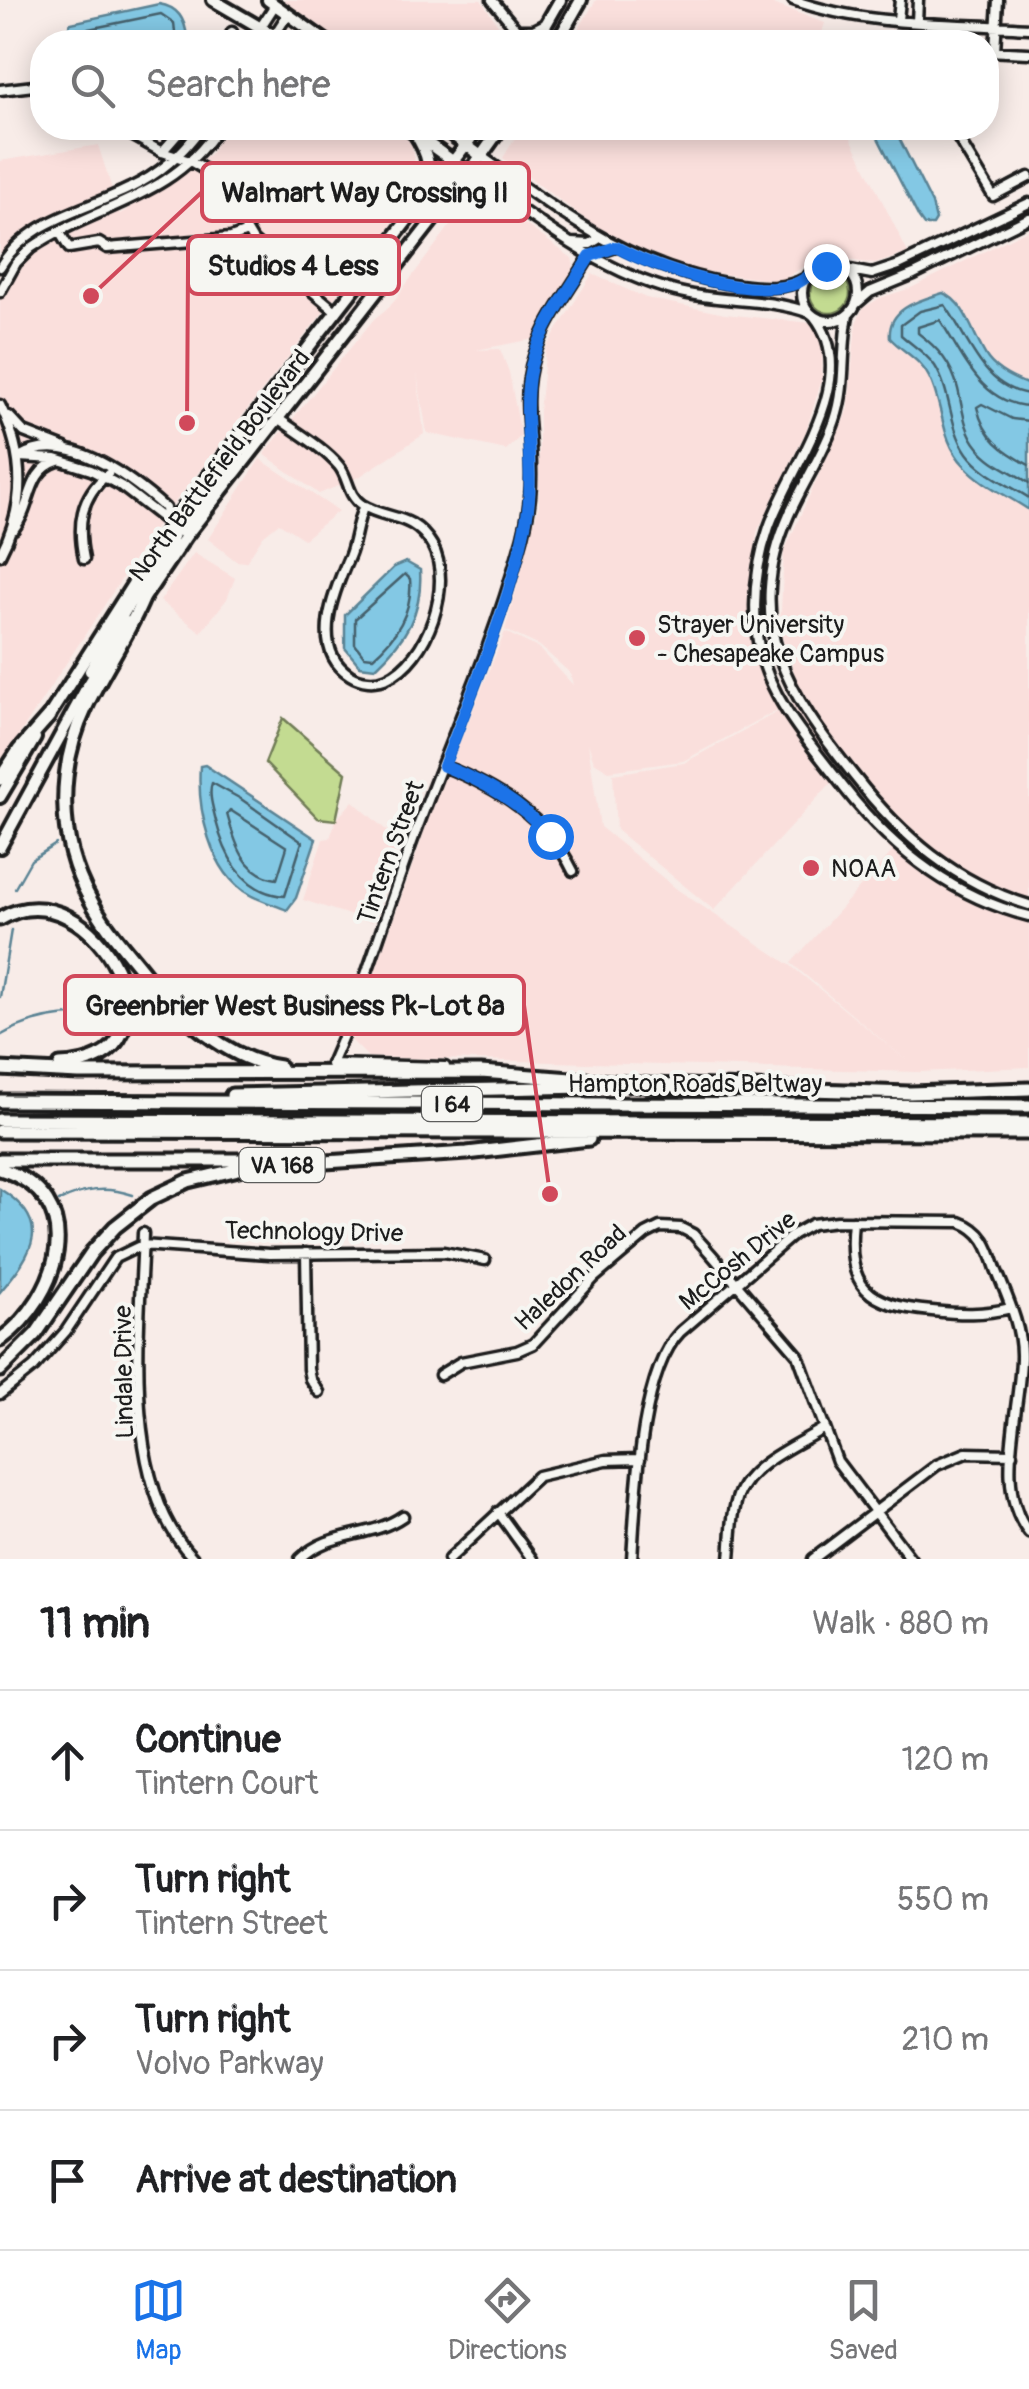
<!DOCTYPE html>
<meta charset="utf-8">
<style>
:root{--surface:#fff;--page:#f2f2f2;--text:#202124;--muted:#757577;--line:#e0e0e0;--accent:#1a73e8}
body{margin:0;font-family:Pangolin,sans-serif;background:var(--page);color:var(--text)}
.stop{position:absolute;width:30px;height:30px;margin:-22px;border:8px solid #1a73e8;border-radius:50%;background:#fff}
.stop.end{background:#1a73e8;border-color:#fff;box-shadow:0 2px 10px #0008}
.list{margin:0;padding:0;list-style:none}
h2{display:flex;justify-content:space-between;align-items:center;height:130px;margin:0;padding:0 40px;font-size:42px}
h2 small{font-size:32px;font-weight:400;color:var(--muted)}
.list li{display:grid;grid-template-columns:65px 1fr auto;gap:30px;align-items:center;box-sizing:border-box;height:140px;padding:0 40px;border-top:2px solid var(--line)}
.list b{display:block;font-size:38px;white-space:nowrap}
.list p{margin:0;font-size:32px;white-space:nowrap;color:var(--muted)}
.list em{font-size:32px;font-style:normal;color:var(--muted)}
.icon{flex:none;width:55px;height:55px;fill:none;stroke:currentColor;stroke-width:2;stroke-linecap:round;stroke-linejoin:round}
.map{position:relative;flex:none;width:1029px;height:1559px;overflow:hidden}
.search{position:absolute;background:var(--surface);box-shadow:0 5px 25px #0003;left:30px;right:30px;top:30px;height:110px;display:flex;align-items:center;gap:25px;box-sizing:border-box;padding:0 35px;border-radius:40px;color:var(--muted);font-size:38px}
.sheet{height:690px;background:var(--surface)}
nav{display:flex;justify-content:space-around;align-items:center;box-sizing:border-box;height:140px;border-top:2px solid var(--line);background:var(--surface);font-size:28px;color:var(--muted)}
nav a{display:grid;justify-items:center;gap:5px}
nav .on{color:var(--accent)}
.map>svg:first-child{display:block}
.built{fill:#fadfdc}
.green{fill:#c3db91;stroke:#707c56;stroke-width:2.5}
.water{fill:#83c8e4;stroke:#5a8394;stroke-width:2.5}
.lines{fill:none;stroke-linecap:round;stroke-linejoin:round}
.shore{stroke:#45616c;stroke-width:2.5}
.stream{stroke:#5a8394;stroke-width:2.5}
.minor-casing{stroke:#1c1c1c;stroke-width:15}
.major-casing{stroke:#1c1c1c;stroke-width:18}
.highway-casing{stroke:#1c1c1c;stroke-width:19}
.minor{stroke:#f6f6f2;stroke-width:8}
.major{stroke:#f6f6f2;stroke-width:10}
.highway{stroke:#f6f6f2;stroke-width:11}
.route{stroke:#1a73e8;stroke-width:12}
.poi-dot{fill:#d1495b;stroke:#f6f6f2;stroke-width:4}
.labels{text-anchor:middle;stroke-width:8;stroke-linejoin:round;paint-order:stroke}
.shield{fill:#f6f6f2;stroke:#5d5d5c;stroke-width:2.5}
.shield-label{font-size:22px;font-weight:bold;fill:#1c1c1c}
.street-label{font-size:25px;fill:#1c1c1c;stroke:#f6f6f2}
.poi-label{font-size:25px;fill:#1c1c1c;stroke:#f6f6f2;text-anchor:start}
.leader{fill:none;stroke:#d1495b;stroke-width:4}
.callout-dot{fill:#d1495b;stroke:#f6f6f2;stroke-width:4}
.callout{fill:#f6f6f2;stroke:#d1495b;stroke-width:4}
.callout-label{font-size:28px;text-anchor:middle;font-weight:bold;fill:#1c1c1c}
</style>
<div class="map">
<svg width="1029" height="1559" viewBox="0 0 1029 1559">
<rect width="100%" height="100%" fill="#f8ece8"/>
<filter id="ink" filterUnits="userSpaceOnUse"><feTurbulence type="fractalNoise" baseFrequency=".01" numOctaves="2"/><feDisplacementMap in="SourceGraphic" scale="20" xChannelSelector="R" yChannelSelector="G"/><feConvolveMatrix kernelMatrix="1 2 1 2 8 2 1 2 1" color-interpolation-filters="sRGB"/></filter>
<g filter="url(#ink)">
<path class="built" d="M282 0H481L510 42H340Z
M596 0H762L825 23 819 42H571Z
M226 128H390L411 142 420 188 157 525 0 764V161L98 145 120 214 184 175 210 154Z
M521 128H846L908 253 875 264 842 259 832 246 813 252 811 262 781 281 697 271 612 239 503 158Z
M484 195 572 258 574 267 534 339 476 350 500 349 509 372 521 436 506 450 427 433 417 374 424 434 359 477 319 494 264 454 374 319 390 306 470 199Z
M1029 229V1067L919 1072 368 1057 351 1040 434 804 505 632 540 649 573 685 570 673 540 646 505 630 539 505V411L546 348 592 274 646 298 725 314 811 323 823 341 822 379 806 431 757 532 748 602 754 653 781 708 683 761 609 771 594 762 588 743 600 827 678 890 790 965 907 1061 791 963 892 852 831 783 714 910 616 830 613 774 684 763 803 698 780 631 784 552 848 410 856 323 863 308 880 298 911 288Z
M260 459 338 511 304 539 279 523 263 536 246 562 236 561 208 539Z
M194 553 235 578 227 599 201 632 160 601Z
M353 801 395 838 392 846 397 848 371 922 303 900 323 839 330 838 336 820Z"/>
<path class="green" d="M810 293a20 20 0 1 1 40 0a20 20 0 1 1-40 0Z
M283 718 346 773 336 820 318 818 265 763Z"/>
<path class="water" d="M159 4C178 7 185 19 187 37L184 42H71L64 33 71 23Z
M873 128H894L932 204 936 220 933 225H924L919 218Z
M943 293C967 302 974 340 988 359 998 372 1014 379 1029 385V510C1007 495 982 485 964 465 940 440 944 406 929 377 921 360 903 352 890 338 887 308 920 300 943 293Z
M406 562 420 570C423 613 405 640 375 668L360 666 345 648V615L394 567Z
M205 765 316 839 296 898 287 910C275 905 261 901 250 895 209 872 197 808 200 766Z
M0 1189C53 1222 34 1252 0 1292Z"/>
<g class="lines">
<path class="shore" d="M76 42 79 31 161 14 174 23 176 42
M1029 394C982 388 969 338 945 305L920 311 901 325V335C912 345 926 353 935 366 952 393 948 426 967 453 982 474 1008 484 1029 498
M1029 406C980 403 963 355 940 320L918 327V333C938 348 952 364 958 389 963 410 964 430 978 447 991 464 1012 471 1029 483
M1029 421 1012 419 982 404 977 407C984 438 1003 451 1029 465
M405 574 410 579C413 611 396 637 373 657L364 656 355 644V619Z
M212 783 241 799 302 842 285 896C243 893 225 857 216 821 213 808 208 794 212 783Z
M230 810 287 847 277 879C244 875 235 843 227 814Z"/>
<path class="stream" d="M15 888 31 860 56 844
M0 997 11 930
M138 1025 180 1026
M0 1036C36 1015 76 1011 116 1018
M59 1201C85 1189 105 1186 133 1195"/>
<g class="minor-casing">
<path id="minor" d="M492 0 517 30H533L547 23
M793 0C868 27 951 23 1029 28
M898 20 900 0
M917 22 918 0
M228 42 232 32
M251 42 275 5
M270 42 288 14
M986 51 1029 53
M995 51 998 0
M0 90 42 85
M119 128 162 152 190 161 221 179 229 188 240 219 253 241 337 312
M952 128 993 196 1029 177
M162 152 183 128
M481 156C561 214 637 272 739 285 762 288 785 290 806 278
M469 173C535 218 596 270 675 291 719 303 767 297 810 313
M60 233 69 248 99 243 107 248 231 238 247 232
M572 243 590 244 600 238
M802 293a28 28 0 1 1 56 0a28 28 0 1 1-56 0Z
M0 267C28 220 84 211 130 188 158 175 183 153 201 128
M845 269 872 274 899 265 1029 203
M0 292 16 263 31 248C96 204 171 200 218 128
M856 304 870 292 914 274 1029 218
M848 315C841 350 847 385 835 420 824 453 803 483 789 515 741 624 789 695 855 777 902 837 955 882 1029 905
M814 316C864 379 790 466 769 527 755 567 751 605 759 647 771 702 812 746 845 789 893 850 953 897 1029 916
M0 405C25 455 26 506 0 555
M9 416 24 432 65 448
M279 419C298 433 324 448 339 466 349 478 347 495 362 505 388 521 412 512 432 545 454 584 428 660 387 678 375 683 361 682 350 675 309 649 334 591 349 557 356 541 356 522 364 506
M18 457 56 459 91 470 121 486 186 536
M19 457C66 428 131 478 165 508L166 518
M14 529C33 506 26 471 58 461
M84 559C77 525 80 497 108 474
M443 766C497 787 547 817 573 871
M445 1067 331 1064C366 985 389 901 420 821 454 731 493 644 519 550 527 524 532 496 531 468 531 438 524 407 529 377 535 334 568 293 590 256L616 247
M853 1221C846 1289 868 1305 932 1311 960 1314 983 1315 1011 1308
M143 1233C140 1331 120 1483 194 1559
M306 1253 308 1369 310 1379 319 1392
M440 1375 461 1362 517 1351 533 1344 594 1278 646 1234 660 1227 681 1228 693 1234 711 1254 798 1355 837 1461 911 1559
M0 1394 34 1367 66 1331 115 1258 142 1245 269 1254 444 1252 485 1260
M498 1512 532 1559
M300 1559C330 1530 370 1539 403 1516
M449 1559 538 1476 606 1460 640 1459
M632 1559C636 1500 639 1374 680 1332L794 1234 812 1224 837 1221 960 1222C983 1230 989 1247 996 1269 1007 1297 1022 1327 1021 1358 1020 1412 993 1488 1029 1533
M730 1559C732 1539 731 1515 738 1496 749 1464 797 1445 824 1428
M813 1559 937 1465 966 1453 1012 1454"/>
</g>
<g class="major-casing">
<path id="major" d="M213 0 285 42
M268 0 327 42
M536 42 560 0
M557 42 581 0
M407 128 469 173
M443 128 481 156
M414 132C428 153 434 172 423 196
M187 530 192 516 221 476 231 450
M140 604 186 536 461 184 501 128
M90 671 128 606 169 547 174 534 172 523
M47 719 172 523 479 128
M0 797 35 738
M0 847 87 687 127 622"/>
</g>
<g class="highway-casing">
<path id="highway" d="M143 599C127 637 103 670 86 707 57 768 57 840 90 899 105 928 129 953 149 979 181 1017 228 1060 280 1067
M0 779 19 750 49 716
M0 919C93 862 198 1061 60 1065
M0 1069 79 1073 481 1072 649 1085 910 1093 1029 1089
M232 1095 584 1087
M0 1101 1029 1106
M0 1120 1029 1123
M0 1131 1029 1133
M0 1160H251
M0 1169C91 1197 60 1297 0 1340
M0 1370 36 1334 92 1252 115 1227 152 1198 188 1181 247 1167 467 1153 589 1139"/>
</g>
<use href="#minor" class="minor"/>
<use href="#major" class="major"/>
<use href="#highway" class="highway"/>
</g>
</g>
<g class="lines" filter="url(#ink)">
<path class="route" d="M550 836C520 802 486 783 444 766 474 686 510 606 526 521 536 473 522 425 529 377 535 334 568 293 590 256L616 247C656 269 746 298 792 285 806 281 812 270 826 266"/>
</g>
<g class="poi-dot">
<circle cx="637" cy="638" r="10"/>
<circle cx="811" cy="868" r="10"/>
</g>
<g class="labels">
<g class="shield">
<rect x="422" y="1087" width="60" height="34" rx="8"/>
<rect x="239.5" y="1148" width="85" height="34" rx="8"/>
</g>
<g class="shield-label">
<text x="452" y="1112">I 64</text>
<text x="282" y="1173">VA 168</text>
</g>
<g class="street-label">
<text transform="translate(219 465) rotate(-53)" y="9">North Battlefield Boulevard</text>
<text transform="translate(390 852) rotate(-70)" y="9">Tintern Street</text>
<text x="695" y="1092">Hampton Roads Beltway</text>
<text transform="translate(314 1231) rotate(1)" y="9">Technology Drive</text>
<text transform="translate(737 1260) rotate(-39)" y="9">McCosh Drive</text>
<text transform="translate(570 1277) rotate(-43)" y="9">Haledon Road</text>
<text transform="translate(123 1372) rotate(-91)" y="9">Lindale Drive</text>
</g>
<g class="poi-label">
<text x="657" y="633">Strayer University<tspan x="657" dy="29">- Chesapeake Campus</tspan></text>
<text x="831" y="877">NOAA</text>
</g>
</g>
<path class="leader" d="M91 296L202 192M187 423L188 265M550 1194L524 1005"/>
<g class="callout-dot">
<circle cx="91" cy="296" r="10"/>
<circle cx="187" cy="423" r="10"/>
<circle cx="550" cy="1194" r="10"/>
</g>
<g class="callout">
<rect x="202" y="163" width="327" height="58" rx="10"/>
<rect x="188" y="236" width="211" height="58" rx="10"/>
<rect x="65" y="976" width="459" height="58" rx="10"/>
</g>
<g class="callout-label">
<text x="365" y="202">Walmart Way Crossing II</text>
<text x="293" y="275">Studios 4 Less</text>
<text x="295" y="1015">Greenbrier West Business Pk-Lot 8a</text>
</g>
</svg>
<div class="stop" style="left:550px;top:836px"></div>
<div class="stop end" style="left:826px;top:266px"></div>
<div class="search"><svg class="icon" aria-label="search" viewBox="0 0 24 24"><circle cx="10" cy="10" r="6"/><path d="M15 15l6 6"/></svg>Search here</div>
</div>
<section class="sheet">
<h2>11 min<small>Walk · 880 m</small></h2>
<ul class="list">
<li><svg class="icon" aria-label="ahead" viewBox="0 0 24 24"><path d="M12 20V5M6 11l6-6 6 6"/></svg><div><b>Continue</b><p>Tintern Court</p></div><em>120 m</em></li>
<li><svg class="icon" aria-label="right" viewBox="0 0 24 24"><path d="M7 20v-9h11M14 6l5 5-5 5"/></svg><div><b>Turn right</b><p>Tintern Street</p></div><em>550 m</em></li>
<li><svg class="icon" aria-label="right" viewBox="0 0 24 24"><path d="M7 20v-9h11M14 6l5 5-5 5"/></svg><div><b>Turn right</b><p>Volvo Parkway</p></div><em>210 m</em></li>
<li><svg class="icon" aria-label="arrive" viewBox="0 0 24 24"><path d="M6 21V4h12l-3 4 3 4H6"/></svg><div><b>Arrive at destination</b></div></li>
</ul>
</section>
<nav>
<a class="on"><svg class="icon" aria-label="map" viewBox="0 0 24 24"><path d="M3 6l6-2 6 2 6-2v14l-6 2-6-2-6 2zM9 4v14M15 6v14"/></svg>Map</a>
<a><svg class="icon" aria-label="directions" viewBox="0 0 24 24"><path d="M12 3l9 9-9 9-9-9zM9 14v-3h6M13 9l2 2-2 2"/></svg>Directions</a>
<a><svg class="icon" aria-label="saved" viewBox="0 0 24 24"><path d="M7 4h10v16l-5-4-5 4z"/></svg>Saved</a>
</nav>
